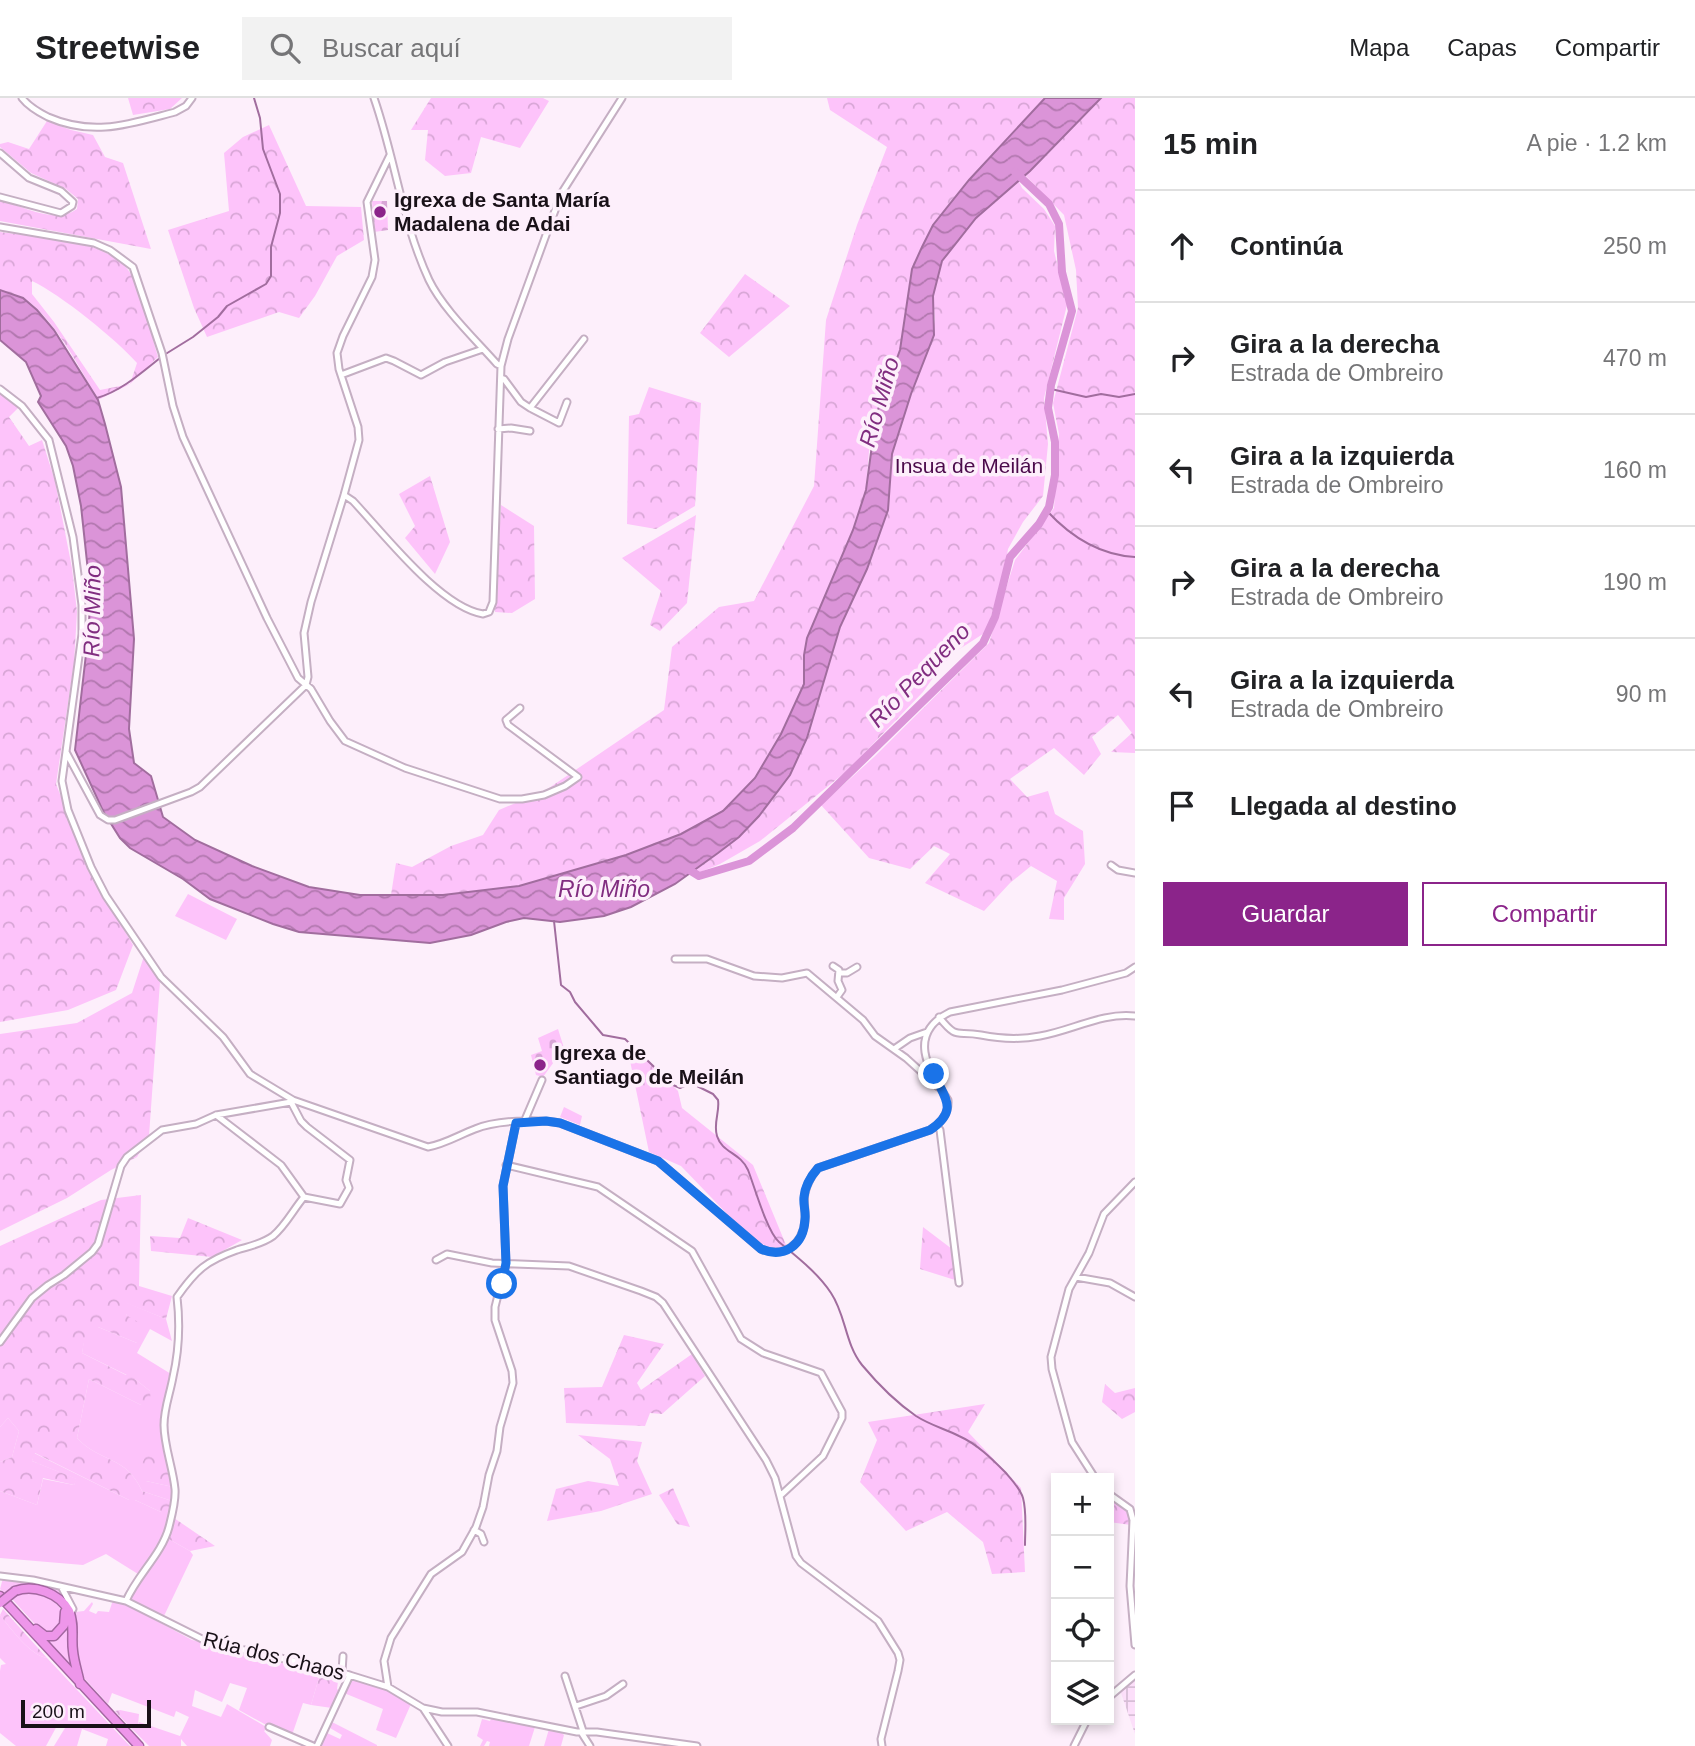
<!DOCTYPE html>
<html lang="es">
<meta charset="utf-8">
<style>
:root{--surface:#fff;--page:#f2f2f2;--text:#202124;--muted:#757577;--line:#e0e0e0;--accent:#8b248a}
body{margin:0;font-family:Arial,sans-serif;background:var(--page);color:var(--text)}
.controls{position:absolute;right:21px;bottom:21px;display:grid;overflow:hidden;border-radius:0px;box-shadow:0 4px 10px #0003}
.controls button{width:63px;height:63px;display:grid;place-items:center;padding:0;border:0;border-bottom:2px solid var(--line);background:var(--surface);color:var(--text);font:35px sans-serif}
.scale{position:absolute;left:21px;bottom:18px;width:130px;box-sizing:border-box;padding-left:7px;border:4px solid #191118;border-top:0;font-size:19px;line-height:24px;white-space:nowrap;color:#191118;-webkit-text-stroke:5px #fdeffb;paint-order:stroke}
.stop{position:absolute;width:21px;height:21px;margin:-16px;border:5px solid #1a73e8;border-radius:50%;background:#fff}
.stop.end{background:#1a73e8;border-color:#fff;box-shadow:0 2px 7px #0008}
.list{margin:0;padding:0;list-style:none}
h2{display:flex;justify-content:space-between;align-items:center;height:91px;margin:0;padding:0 28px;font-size:30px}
h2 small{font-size:23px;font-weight:400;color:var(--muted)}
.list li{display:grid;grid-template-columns:46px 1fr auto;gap:21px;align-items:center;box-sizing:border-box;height:112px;padding:0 28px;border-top:2px solid var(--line)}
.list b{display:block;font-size:26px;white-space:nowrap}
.list p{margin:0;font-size:23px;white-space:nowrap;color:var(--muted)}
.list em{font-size:23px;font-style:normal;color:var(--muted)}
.actions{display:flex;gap:14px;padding:21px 28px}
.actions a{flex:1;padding:16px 0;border:2px solid var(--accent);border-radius:0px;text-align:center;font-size:24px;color:var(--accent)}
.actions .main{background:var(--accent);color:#fff}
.icon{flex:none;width:38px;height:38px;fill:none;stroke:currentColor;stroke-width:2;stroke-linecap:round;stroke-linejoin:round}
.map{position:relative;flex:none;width:1135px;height:1648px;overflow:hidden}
header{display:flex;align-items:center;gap:42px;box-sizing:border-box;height:98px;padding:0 35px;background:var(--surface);border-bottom:2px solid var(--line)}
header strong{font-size:33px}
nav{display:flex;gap:38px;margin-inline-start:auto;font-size:24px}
.search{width:490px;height:63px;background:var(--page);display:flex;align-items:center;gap:18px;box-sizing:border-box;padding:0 24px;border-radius:0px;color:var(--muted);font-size:26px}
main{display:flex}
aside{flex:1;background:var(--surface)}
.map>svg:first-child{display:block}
.industrial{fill:url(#industrial-grid)}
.green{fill:#fdc3fa}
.forest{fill:url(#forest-crowns);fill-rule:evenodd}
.cemetery{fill:url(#cemetery-stones)}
.water{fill:url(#water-waves);stroke:#a16d9e;stroke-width:2}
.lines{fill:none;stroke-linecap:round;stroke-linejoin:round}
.stream{stroke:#a16d9e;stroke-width:2}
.river{stroke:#db94d8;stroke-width:8}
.minor-casing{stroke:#c5afc3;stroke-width:9}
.highway-casing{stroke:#a367a0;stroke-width:11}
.minor{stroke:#fff;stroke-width:5}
.highway{stroke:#ee96ea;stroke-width:8}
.highway-bridge-casing{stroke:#a367a0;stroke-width:11;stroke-linecap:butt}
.highway-bridge{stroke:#ee96ea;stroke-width:8}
.route{stroke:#1a73e8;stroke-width:9}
.poi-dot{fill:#8b248a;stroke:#fdeffb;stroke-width:2.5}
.labels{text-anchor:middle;stroke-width:7;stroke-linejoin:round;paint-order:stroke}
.poi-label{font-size:21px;font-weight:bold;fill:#191118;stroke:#fdeffb;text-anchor:start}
.park-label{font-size:21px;fill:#4b0a4b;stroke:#fdeffb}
.street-label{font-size:21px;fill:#191118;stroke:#fdeffb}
.water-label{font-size:23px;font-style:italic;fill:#812d80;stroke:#fdeffb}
</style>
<header>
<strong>Streetwise</strong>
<div class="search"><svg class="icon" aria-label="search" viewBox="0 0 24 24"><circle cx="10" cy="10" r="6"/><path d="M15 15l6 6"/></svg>Buscar aquí</div>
<nav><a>Mapa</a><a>Capas</a><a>Compartir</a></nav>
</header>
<main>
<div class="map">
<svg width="1135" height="1648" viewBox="0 0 1135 1648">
<defs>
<pattern id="industrial-grid" width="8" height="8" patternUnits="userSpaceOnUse" patternTransform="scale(1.75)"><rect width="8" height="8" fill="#fcdffa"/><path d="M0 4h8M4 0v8" fill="none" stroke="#d7bed6"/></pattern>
<pattern id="forest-crowns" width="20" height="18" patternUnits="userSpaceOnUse" patternTransform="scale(1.75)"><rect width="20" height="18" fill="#fdc3fa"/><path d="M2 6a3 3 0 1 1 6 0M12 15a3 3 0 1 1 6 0" fill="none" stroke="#d8a6d6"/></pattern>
<pattern id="cemetery-stones" width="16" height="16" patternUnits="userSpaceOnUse" patternTransform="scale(1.75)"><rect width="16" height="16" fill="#fdc3fa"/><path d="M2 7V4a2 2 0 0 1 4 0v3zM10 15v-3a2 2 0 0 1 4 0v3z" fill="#d8a6d6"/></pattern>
<pattern id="water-waves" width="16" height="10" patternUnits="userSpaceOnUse" patternTransform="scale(1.75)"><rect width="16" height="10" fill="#db94d8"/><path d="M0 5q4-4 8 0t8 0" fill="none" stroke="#b177ae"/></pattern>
</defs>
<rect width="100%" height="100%" fill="#fdeffb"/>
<path class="industrial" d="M1135 1581V1636L1120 1592Z"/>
<path class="green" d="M188 796 237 821 226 842 175 818Z
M564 1009 582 1018 580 1027 560 1019Z
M125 1204 166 1221 172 1243 150 1231 137 1255 171 1276C161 1314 161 1327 169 1365L146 1383 173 1389 172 1403 142 1393C126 1357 100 1365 77 1340L89 1281 141 1307 150 1293 135 1281 82 1255 86 1229H98L137 1245 126 1216Z
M8 1320 19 1333 12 1359 0 1364V1329Z
M34 1355 129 1402H135L161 1414 168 1429 158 1450 138 1476 106 1456 83 1467 0 1460V1393L37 1407 43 1381 74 1387 76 1381 32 1363Z
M167 1440 190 1453 193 1457 164 1518 128 1503Z
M3 1480 53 1488 60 1491 70 1505C48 1490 28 1478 4 1495L0 1491Z
M28 1494C52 1496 80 1518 48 1536L42 1534 12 1501 19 1496Z
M113 1502 126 1506 192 1542 292 1564V1569L302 1574 320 1576 311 1607 303 1605 292 1637 268 1628 239 1612 247 1590 230 1585 222 1604 195 1592 192 1608 221 1619 227 1606 268 1630 264 1633 272 1642 270 1648H187L181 1641V1648H149L127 1626 138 1627 139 1624 180 1638 189 1619 176 1613 174 1619 112 1595 108 1606 84 1580 78 1562 75 1514 84 1513 92 1504 93 1506 89 1513 96 1516 98 1513 109 1514Z
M0 1517C10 1530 31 1558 47 1560L130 1648H106L108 1641 82 1631 77 1648H54L65 1630 58 1626 46 1648H16L0 1635V1573L1 1567 6 1566 0 1560Z
M68 1522 76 1574 47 1543 51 1541Z
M351 1578 384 1590 411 1606 396 1640 376 1632 383 1611 344 1595Z
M492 1619 535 1629 529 1648H489L490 1644 487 1643 484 1648H480L483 1642 477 1638 482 1621 490 1623Z
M332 1624 377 1647V1648H319L327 1635 340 1641 342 1637 330 1630Z
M549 1631 560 1633 564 1637 561 1648H544Z"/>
<path class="forest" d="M128 0H182L170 11 133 17Z
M431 0H543L549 3 520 50 481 39 471 75 445 78 425 62 428 32H411Z
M827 0H1045L933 127 922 149 912 171 900 252 869 353 866 392 853 432 807 540 804 557V586L781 636 755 680 723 713 681 736 626 757 519 788 443 797H391L396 765 412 769 451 748 483 737 499 712 546 692 664 612 672 549 719 509 754 503 814 388 826 222 857 127 887 49 830 12Z
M1101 0H1135V655L1111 654 1132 635 1118 617 1092 639 1101 656 1084 677 1054 650 1010 681 1027 699 1048 693 1055 716 1083 733 1085 766 1064 800V822L1049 821 1057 783 1031 768 1010 785 984 813 925 785 950 756 934 748 910 771 869 760 821 707 874 659 989 545 1015 462 1054 410 1059 336 1053 305 1078 210 1076 172 1064 117 1025 77Z
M47 23 71 32 93 37 105 59 123 65 151 151 0 123V103C25 108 54 127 77 111L78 101 66 91 31 75 0 49V46L8 44 29 51Z
M269 27 306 108 361 109 364 142 337 158 315 198 299 220 279 214 207 239 194 210 168 132 229 113 224 55 243 39Z
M1018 82 1022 90 1044 111 1055 128 1054 153 1067 207 1044 300 1048 346 1043 398 1023 424 1008 451 1004 476 986 534 958 552 942 567 923 594 848 672 760 743 720 766 698 775 694 772 739 739 759 718 790 677 800 657 840 529 867 471 888 412 892 356 911 296 928 253 935 222 933 198 942 163 976 120Z
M0 134C38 139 109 140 131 176 145 200 150 233 158 259L130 286 98 302C82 274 51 214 21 199 15 196 7 195 0 192ZM32 183C60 196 117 242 137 265L130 286 100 292 54 224 32 196Z
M745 176 790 208 729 259 700 235Z
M649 289 701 305 695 408 656 431 627 426 629 318 639 316Z
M0 296 18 310 9 319 29 348 42 342 55 383 72 470 77 514 74 565 56 686 92 777 133 847 116 892 68 912 0 924Z
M430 378 450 444 435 476 405 440 415 428 399 396Z
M501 407 534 428 535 501 512 515 495 514Z
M696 417 687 505 660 533 650 527 661 493 622 460Z
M144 858 160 884 149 1038 137 1059 111 1072 67 1100 0 1133V936L77 925 132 895Z
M636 949 678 993 682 1010 753 1067 786 1147 778 1152 761 1146 731 1120 681 1068 649 1054 629 958Z
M141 1097 139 1188 172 1198 166 1221 126 1205V1217L147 1229 137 1245 98 1229H87L82 1255 126 1277 136 1270 135 1281 150 1293 151 1305 141 1307 89 1281 77 1340C100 1365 126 1357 142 1393L172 1403 168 1429 162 1423 161 1414 135 1402H129L35 1355 32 1363 77 1381 74 1387 43 1380 37 1407 0 1393V1364L12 1359 19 1333 8 1320 0 1329V1148L101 1102Z
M188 1120 242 1142 212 1159 151 1153 150 1138 180 1140Z
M923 1129 952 1151 955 1182 920 1171Z
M624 1237 664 1246 637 1285 641 1292 692 1256 705 1278 662 1316 650 1315 645 1328 566 1325 564 1290 602 1289Z
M1105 1286 1115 1295 1135 1290V1314L1122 1321 1102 1304Z
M985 1306 968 1334 1021 1390 1025 1474 992 1476 983 1444 947 1414 906 1433 860 1384 877 1342 868 1324Z
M578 1337 642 1344 637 1363 652 1396 601 1413 547 1423 556 1391 588 1383 619 1388 610 1361Z
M146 1357 169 1365 173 1389 146 1383 138 1375Z
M673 1390 690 1429 677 1426 659 1397Z
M1109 1400 1127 1413 1131 1427 1109 1424Z
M174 1420 215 1448 190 1453 167 1440Z
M3 1511 47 1560C31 1558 10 1530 0 1517Z
M320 1576H339L337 1591 341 1594 332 1610 311 1607Z
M120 1612 139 1616 138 1627 127 1626 115 1613Z"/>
<path class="cemetery" d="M372 103H387L388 132 374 134Z
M558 931 564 950 543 979 536 977 531 957 542 953 538 940Z"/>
<path class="water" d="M1045 0H1101L1030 73 976 120 942 163 933 198 934 237 911 296 892 356 888 412 867 471 840 529 807 640 790 677 759 718 739 739 718 755 675 786 631 809 604 818 560 824 524 820 506 824 471 837 430 845 299 834 273 826 210 801 183 781 130 750 120 740 103 713 75 652 89 530 90 492 81 408 73 368 66 348 38 304 41 298 26 264 0 242V192L23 200 37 212 54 232 98 302 105 326 121 389 134 541 129 631 134 665 151 678 163 719 195 742 252 768 309 789 360 797H443L519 788 626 757 681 736 723 713 755 680 781 636 804 586V557L807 540 853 432 866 392 876 317 900 252 912 171 922 149 933 127 969 82Z"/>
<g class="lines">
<path class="stream" d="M164 257 193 239 218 219 227 208 266 186 271 178V149L280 115V96L263 51 260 20 254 0
M1051 291 1086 299 1101 296 1119 299 1135 296
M97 300C121 293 140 276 160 260
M1047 413C1071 439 1099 457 1135 459
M554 823 561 887 570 894 575 904 603 937 625 941 673 987 680 990 691 985 713 996 718 1002C720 1014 713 1025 717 1038 722 1055 740 1054 748 1072 754 1087 767 1134 779 1144 797 1159 818 1175 831 1195 846 1217 845 1246 862 1267 877 1285 897 1305 916 1318 930 1327 945 1331 959 1338 977 1346 991 1360 1005 1374 1011 1381 1020 1390 1023 1400 1027 1415 1025 1432 1025 1447"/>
<path class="river" d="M683 768 699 778 749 763 793 730 983 545 995 519 1010 459 1039 426 1049 409 1055 377V344L1048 310 1051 287 1072 213 1062 174 1059 126 1049 106 1015 74"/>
<g class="minor-casing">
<path id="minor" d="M22 0C29 9 38 14 48 19 94 39 129 26 175 14L186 8 192 0
M374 0C395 60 402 124 429 182 443 211 475 241 497 266L501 268
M0 55 29 80 61 93 73 104 72 108 61 115 0 99
M0 129 94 145 110 152 133 169 162 255 173 308 183 339 267 520 298 580 311 591 330 623 345 643 405 670 500 701H522L544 697 565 688 578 679 508 627 506 622 520 610
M341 277 386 260 394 263 421 277 445 264 483 251
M501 280 504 281 521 304 530 310 584 241
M0 291 22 308 49 342 73 439 82 507V536L62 683 68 712 91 769 106 798 161 879 223 939 250 976 293 1002 428 1049C445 1046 459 1037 475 1031 496 1022 538 1021 560 1025L658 1063 761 1151C783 1160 802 1148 805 1123 806 1114 803 1104 805 1095 807 1085 812 1077 818 1070L930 1032C941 1025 949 1015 948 1002 927 971 907 935 950 914L1062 892 1126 875 1135 869
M530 310 559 325 567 304
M498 331 511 330 530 333
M344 397 353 403C384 436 440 509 483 516L489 514 493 504 501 268 508 241 561 96 622 0
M66 654 100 717 108 722H115L191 694 200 689 306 587 308 579 304 535 311 504 344 397 359 342 358 329 339 271 337 255 343 238 372 179 375 162 367 104 390 57
M1111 767 1118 772 1135 775
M675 861H707L754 878 782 880 807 875 863 922 875 938 906 960 938 989
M833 868 839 872 838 883 842 892 837 899
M839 875H847L857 869
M939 919C958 943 956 932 981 937 1001 941 1019 942 1040 938 1071 933 1103 914 1135 918
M894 951 910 940 927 934
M291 1004 301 1023 307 1029 350 1062 346 1082 349 1090 340 1106 304 1099
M524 1024 542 982
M937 1028 940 1032 959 1185
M506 1067 598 1089 692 1153 741 1241 763 1255 821 1275 842 1314V1320L823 1358 780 1398
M436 1162 447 1156 492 1165 569 1168 641 1193 656 1199 663 1205 766 1362 775 1380 796 1458 801 1465 878 1523 898 1555 900 1562 898 1573 881 1641 882 1648
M1076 1179 1110 1185 1135 1199
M0 1244 32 1200 48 1187 64 1177 92 1154 98 1146 121 1068 127 1059 162 1032 196 1026 216 1017 291 1004 293 1002
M1095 1380 1072 1344 1052 1271 1051 1259 1069 1191 1089 1155 1104 1116 1135 1084
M1109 1396 1130 1411 1133 1422 1130 1488 1135 1547
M474 1432 481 1436 484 1444
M0 1478 33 1482 126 1503 208 1544 330 1571 388 1589
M62 1490 73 1511 70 1517
M126 1503C137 1477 162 1456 169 1429 172 1417 176 1403 175 1391 173 1370 164 1348 164 1327 164 1310 170 1296 173 1279 179 1253 180 1225 177 1199 196 1172 206 1163 237 1152 250 1148 262 1146 273 1138 286 1127 293 1112 304 1099L281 1067 216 1017
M342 1574 343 1558
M565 1578 583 1633
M1109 1599 1135 1577
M576 1608 606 1598 623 1586
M423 1610 442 1614H477L577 1634H597L697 1648
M269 1629 313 1648
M581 1634 590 1648
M317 1648 350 1577
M448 1648 423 1610 388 1589 384 1563 391 1540 431 1476 462 1454 476 1429 483 1409 489 1377 497 1353 500 1329 513 1285 512 1273 495 1222V1209L506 1165 503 1088 516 1025
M1074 1648 1087 1622"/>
</g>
<g class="highway-casing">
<path id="highway" d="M15 1493C34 1486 59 1495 69 1513 75 1526 71 1540 73 1553 74 1564 78 1575 80 1586
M0 1498 139 1648
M36 1531 45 1538H54L64 1527 65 1514"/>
</g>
<use href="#minor" class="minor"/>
<use href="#highway" class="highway"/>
<g class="highway-bridge-casing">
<path id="highway-bridge" d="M0 1505 15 1493"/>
</g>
<use href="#highway-bridge" class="highway-bridge"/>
</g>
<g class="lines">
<path class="route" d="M502 1186 506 1165 503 1088 516 1025 546 1023 560 1025 658 1063 761 1151C784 1161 804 1147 805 1121 806 1114 803 1106 804 1099 805 1088 811 1078 818 1070L930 1032C959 1012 945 1001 934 976"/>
</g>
<g class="poi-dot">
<circle cx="380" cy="114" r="7"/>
<circle cx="540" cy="967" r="7"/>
</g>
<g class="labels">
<g class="poi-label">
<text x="394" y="109">Igrexa de Santa María<tspan x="394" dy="24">Madalena de Adai</tspan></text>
<text x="554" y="962">Igrexa de<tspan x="554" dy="24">Santiago de Meilán</tspan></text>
</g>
<g class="park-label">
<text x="969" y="375">Insua de Meilán</text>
</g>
<g class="street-label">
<text transform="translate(274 1558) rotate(14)" y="7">Rúa dos Chaos</text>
</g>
<g class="water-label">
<text transform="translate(879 304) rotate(-74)" y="8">Río Miño</text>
<text transform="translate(92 513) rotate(-89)" y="8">Río Miño</text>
<text transform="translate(919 577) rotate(-46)" y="8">Río Pequeno</text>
<text x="604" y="799">Río Miño</text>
</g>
</g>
</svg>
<div class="controls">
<button>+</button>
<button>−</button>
<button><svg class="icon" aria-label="locate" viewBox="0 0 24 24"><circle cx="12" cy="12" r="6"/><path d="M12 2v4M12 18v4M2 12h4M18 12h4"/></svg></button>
<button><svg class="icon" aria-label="layers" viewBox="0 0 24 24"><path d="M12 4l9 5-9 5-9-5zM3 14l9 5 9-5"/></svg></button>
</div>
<div class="scale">200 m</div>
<div class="stop" style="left:502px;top:1186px"></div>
<div class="stop end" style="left:934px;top:976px"></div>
</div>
<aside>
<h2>15 min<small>A pie · 1.2 km</small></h2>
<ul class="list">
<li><svg class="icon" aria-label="ahead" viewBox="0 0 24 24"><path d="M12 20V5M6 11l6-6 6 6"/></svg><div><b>Continúa</b></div><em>250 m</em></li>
<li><svg class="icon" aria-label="right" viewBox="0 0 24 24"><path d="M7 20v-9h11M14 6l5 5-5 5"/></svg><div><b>Gira a la derecha</b><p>Estrada de Ombreiro</p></div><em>470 m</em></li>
<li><svg class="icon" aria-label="left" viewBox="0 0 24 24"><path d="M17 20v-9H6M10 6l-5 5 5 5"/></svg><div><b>Gira a la izquierda</b><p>Estrada de Ombreiro</p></div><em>160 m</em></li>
<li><svg class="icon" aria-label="right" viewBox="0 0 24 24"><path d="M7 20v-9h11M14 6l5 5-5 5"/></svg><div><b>Gira a la derecha</b><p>Estrada de Ombreiro</p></div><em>190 m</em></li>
<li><svg class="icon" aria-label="left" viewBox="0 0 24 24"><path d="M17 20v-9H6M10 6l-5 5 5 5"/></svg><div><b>Gira a la izquierda</b><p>Estrada de Ombreiro</p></div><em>90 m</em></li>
<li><svg class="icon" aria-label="arrive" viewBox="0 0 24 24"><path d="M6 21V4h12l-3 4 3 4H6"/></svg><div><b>Llegada al destino</b></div></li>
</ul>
<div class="actions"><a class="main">Guardar</a><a>Compartir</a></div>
</aside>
</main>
